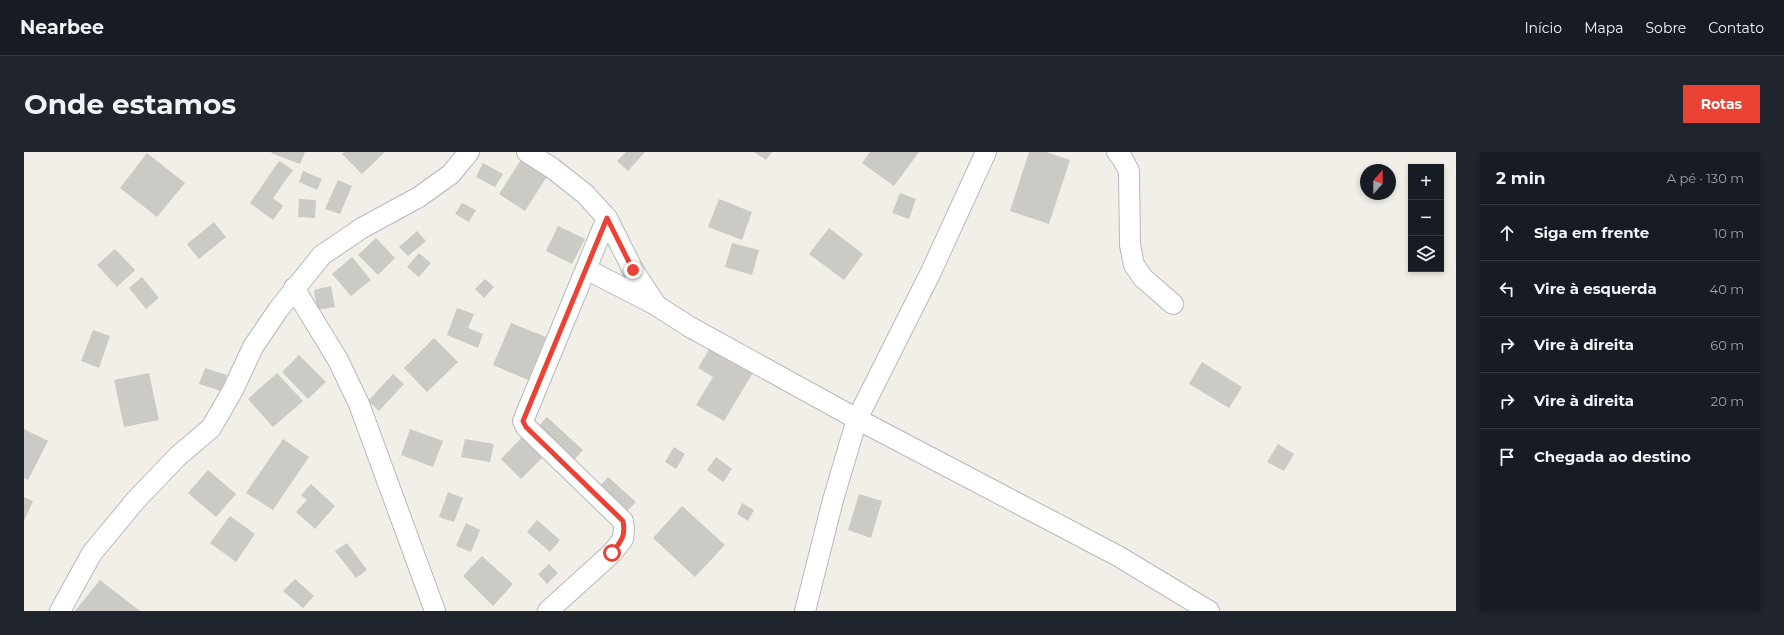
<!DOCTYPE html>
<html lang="pt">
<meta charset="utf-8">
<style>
:root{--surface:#171b24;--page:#20242c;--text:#f1f3f6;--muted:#9ea1a6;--line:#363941;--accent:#ea4335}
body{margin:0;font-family:Montserrat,sans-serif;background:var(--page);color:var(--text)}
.controls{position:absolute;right:12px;top:12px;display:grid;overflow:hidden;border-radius:0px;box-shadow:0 2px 6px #0003}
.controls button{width:36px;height:36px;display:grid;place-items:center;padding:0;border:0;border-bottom:1px solid var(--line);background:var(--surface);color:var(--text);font:20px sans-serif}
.compass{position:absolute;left:1336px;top:12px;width:36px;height:36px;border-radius:50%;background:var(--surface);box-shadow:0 2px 6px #0003;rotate:21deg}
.stop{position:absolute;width:12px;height:12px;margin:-9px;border:3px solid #ea4335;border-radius:50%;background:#fff}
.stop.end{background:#ea4335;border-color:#fff;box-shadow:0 1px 4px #0008}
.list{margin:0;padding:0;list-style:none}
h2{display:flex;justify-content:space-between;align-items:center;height:52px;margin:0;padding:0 16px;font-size:17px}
h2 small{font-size:13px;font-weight:400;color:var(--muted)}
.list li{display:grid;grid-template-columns:26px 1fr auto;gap:12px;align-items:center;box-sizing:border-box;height:56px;padding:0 16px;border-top:1px solid var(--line)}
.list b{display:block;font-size:15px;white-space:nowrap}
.list em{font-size:13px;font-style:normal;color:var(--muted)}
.icon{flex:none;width:22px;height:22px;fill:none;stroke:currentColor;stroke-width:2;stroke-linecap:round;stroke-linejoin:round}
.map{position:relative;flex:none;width:1432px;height:459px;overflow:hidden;border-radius:0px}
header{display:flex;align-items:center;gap:24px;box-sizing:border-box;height:56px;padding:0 20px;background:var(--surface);border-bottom:1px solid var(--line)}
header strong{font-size:19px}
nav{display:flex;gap:22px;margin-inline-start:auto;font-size:14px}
.intro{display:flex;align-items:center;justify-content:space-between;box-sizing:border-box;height:96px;padding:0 24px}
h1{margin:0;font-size:28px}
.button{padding:10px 18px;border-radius:0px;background:var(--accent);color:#fff;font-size:14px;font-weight:700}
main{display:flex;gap:24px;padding:0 24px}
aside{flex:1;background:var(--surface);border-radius:0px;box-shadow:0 2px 6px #0003}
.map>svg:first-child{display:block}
.building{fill:#cccac5}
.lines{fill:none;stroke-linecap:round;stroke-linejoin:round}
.minor-casing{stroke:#b5b8bc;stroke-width:22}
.minor{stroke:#fff;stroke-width:20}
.route{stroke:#ea4335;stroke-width:5}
</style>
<header>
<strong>Nearbee</strong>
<nav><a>Início</a><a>Mapa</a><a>Sobre</a><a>Contato</a></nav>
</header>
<div class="intro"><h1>Onde estamos</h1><a class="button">Rotas</a></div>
<main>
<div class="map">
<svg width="1432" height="459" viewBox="0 0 1432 459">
<rect width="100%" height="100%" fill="#f1efe8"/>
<path class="building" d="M248 0H281L276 12 247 1Z
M320 0H361L338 22 318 2Z
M602 0H621L604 19 593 9Z
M730 0H748L742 8Z
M846 0H895L870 34 838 11Z
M1005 0H1022L1046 8 1025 72 986 59Z
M123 1 161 31 133 65 96 36Z
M498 6 524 23 501 59 475 42Z
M255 9 269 18 249 46 259 54 249 68 226 51Z
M459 11 479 22 471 35 452 25Z
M279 19 298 27 293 38 275 30Z
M314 28 328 34 316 62 301 57Z
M876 41 892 47 885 67 868 61Z
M275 47 292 48 291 66 274 65Z
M695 47 728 60 718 88 684 75Z
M438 51 452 58 445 70 431 62Z
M190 70 202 85 175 107 163 92Z
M534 74 561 87 548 112 522 99Z
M805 76 839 102 820 128 785 102Z
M393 79 402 89 384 104 375 95Z
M352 86 371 106 354 123 334 103Z
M708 91 735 98 728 123 701 115Z
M91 97 111 118 93 135 73 113Z
M395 101 407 111 395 125 383 115Z
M328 105 347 128 327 144 308 122Z
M118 125 135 146 122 157 105 136Z
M461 127 470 135 460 146 451 137Z
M307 134 311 155 293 158 290 138Z
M433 156 450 162 444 176 459 182 454 196 423 183Z
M487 171 522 185 504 228 469 213Z
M69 178 86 184 75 216 57 209Z
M410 186 434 210 403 240 380 216Z
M687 194 730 219 700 269 672 253 689 225 674 216Z
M275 203 302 230 284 247 258 220Z
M1178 210 1218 235 1205 256 1165 232Z
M181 216 203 223 197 239 175 232Z
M125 221 135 268 100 275 90 228Z
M253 221 279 249 249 275 224 247Z
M369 222 380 232 355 259 344 249Z
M523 265 559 298 549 309 513 276Z
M0 277 24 289 4 328 0 326Z
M386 277 419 289 409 315 377 303Z
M501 282 522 302 497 327 477 307Z
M259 287 285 305 249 358 222 341Z
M441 287 470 292 466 310 437 305Z
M1254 292 1270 302 1260 319 1243 310Z
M650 295 661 302 652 317 641 310Z
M692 305 708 317 699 330 683 318Z
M184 318 212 342 192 365 164 341Z
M584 325 612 350 602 360 574 336Z
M287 332 311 354 291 377 272 360 283 348 277 343Z
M424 340 439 346 430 370 415 365Z
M835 342 858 349 847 386 824 378Z
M0 345 9 349 0 369Z
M718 351 730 358 724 369 713 362Z
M658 354 701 393 671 425 629 386Z
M206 364 231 382 212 410 186 391Z
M513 368 536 388 526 400 503 380Z
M442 371 456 378 447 400 432 394Z
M323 391 343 418 332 426 311 399Z
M458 404 489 432 469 454 439 424Z
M525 412 534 421 523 432 514 422Z
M271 427 290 444 279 456 259 439Z
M76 428 116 459H51Z"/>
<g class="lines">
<g class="minor-casing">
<path id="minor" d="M503 0 528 16 561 42 583 66 609 118 633 154 666 175 833 267 1094 404 1185 459
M1093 0 1098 6 1105 19 1106 93 1110 113 1119 126 1149 152
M562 117 630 152
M270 136 314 208 335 252 411 459
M36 459 68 401 112 348 154 304 187 276 209 238 229 195 254 158 298 103 338 76 395 45 427 22 445 0
M524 459 588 401 599 387 600 376 599 369 502 275 499 269 583 66
M781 459 809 348 833 267 906 122 962 0"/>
</g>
<use href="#minor" class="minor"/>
</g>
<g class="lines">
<path class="route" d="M588 401C597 389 602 384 599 369L502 275 499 269 583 66 609 118"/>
</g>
</svg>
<div class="controls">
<button>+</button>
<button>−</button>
<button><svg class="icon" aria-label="layers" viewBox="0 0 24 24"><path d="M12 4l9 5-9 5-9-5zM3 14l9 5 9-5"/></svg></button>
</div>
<svg class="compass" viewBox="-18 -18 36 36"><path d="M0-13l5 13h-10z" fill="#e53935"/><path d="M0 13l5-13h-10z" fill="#9ea1a6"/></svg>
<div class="stop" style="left:588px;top:401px"></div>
<div class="stop end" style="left:609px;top:118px"></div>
</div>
<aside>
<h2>2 min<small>A pé · 130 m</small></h2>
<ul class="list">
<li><svg class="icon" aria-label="ahead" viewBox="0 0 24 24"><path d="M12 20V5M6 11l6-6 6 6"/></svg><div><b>Siga em frente</b></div><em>10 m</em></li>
<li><svg class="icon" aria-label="left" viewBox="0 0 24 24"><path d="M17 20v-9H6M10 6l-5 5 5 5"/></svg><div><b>Vire à esquerda</b></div><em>40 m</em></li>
<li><svg class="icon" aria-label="right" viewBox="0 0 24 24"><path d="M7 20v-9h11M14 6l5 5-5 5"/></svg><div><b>Vire à direita</b></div><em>60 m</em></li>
<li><svg class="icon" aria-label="right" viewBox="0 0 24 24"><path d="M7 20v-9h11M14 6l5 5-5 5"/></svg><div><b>Vire à direita</b></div><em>20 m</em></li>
<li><svg class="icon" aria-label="arrive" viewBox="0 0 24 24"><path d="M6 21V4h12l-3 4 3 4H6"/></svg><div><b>Chegada ao destino</b></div></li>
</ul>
</aside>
</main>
